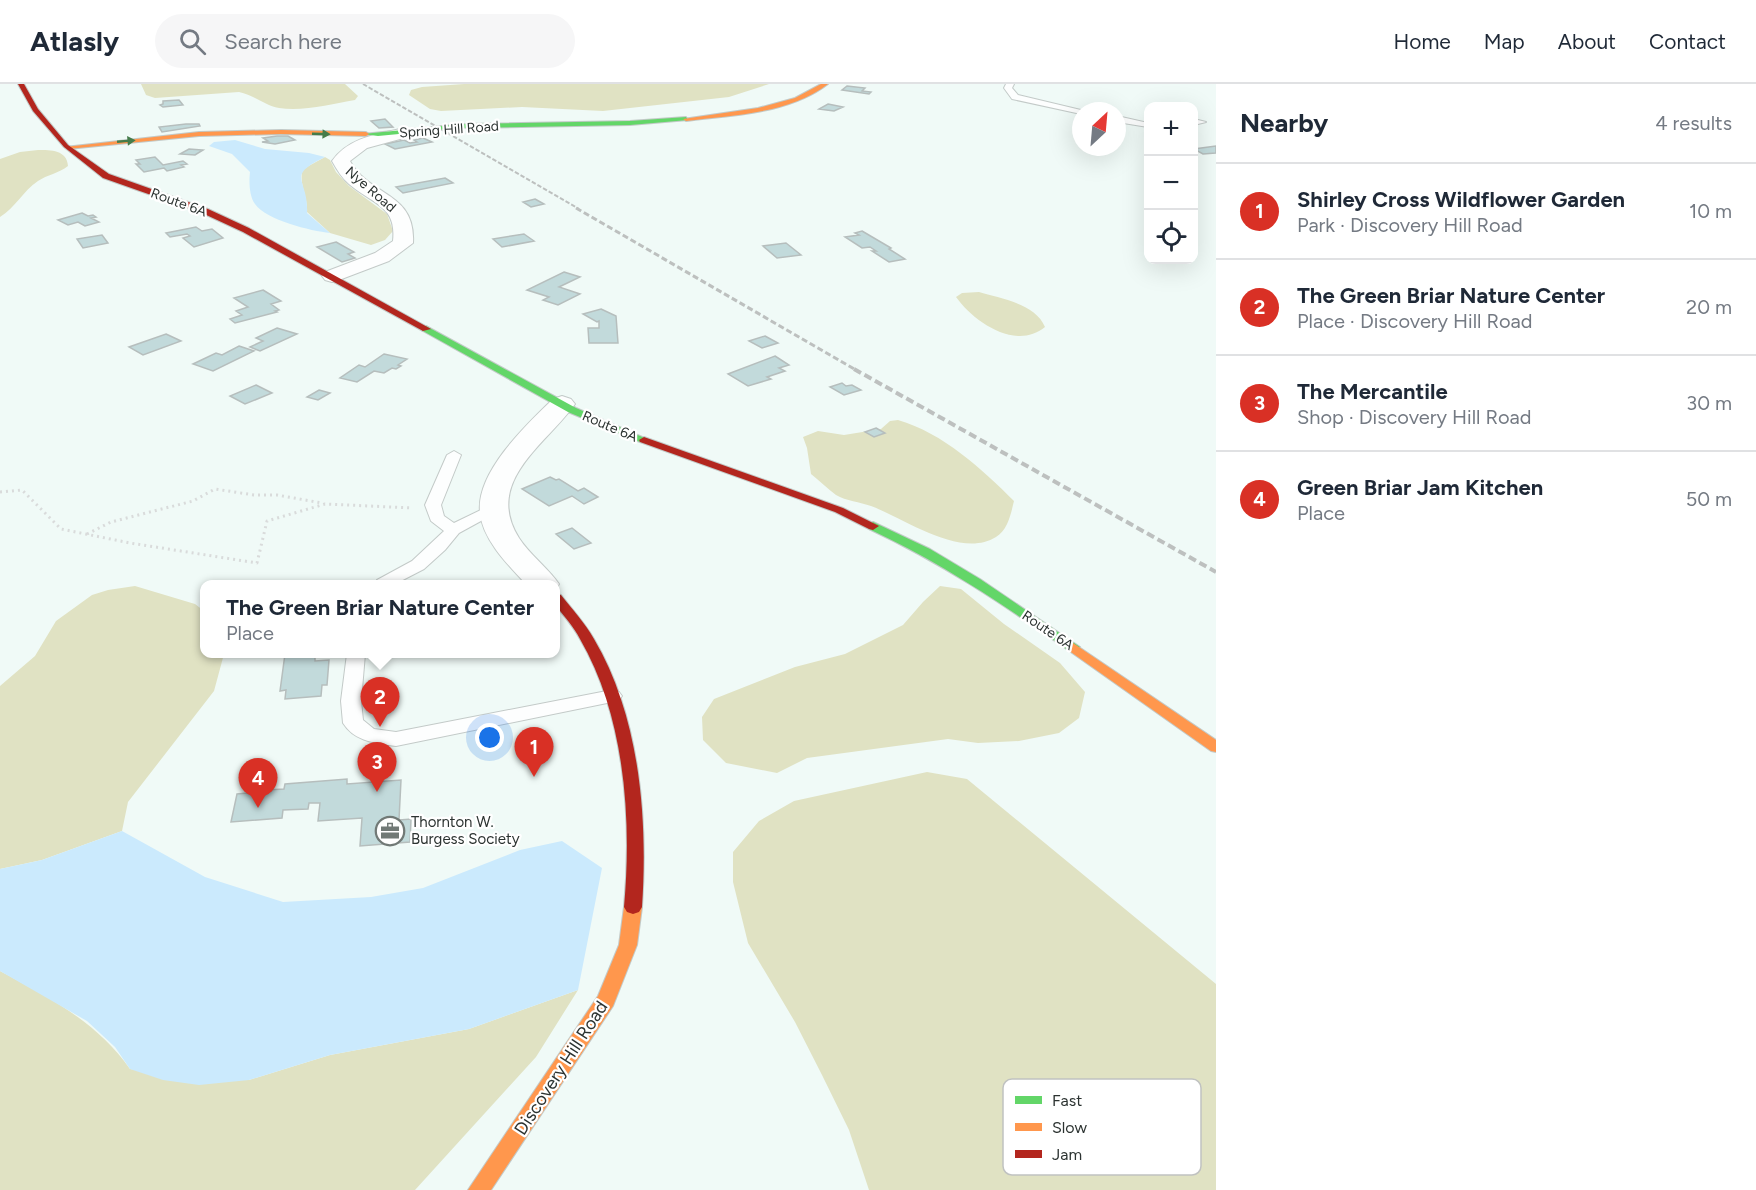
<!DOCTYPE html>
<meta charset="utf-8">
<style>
:root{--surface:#fff;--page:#f6f6f7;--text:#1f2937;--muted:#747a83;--line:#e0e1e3;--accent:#d93025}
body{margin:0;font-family:Figtree,sans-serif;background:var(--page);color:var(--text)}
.controls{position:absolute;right:18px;top:18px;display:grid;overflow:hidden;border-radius:12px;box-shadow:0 6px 24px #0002}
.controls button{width:54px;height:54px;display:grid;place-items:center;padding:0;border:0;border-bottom:2px solid var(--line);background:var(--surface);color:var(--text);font:30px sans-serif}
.compass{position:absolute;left:1072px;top:18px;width:54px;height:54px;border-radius:50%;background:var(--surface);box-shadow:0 6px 24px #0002;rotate:26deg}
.you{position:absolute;left:490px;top:654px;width:21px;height:21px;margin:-15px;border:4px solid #fff;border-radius:50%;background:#1a73e8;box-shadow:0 0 0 9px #1a73e833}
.badge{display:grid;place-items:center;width:39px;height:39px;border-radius:50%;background:var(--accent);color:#fff;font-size:20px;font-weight:700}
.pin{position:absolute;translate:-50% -50px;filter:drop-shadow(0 2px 3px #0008)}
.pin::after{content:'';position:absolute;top:32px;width:21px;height:18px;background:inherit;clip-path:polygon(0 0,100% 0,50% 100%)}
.popup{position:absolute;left:200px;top:496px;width:360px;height:78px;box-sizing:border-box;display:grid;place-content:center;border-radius:12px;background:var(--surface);filter:drop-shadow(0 2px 4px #0005);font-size:20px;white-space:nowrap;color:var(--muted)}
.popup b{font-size:22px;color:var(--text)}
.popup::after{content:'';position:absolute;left:50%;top:100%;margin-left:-12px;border:12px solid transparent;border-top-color:var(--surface)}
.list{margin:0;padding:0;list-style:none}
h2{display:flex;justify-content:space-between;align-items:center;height:78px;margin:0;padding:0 24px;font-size:26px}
h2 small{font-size:20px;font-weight:400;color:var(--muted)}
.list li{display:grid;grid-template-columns:39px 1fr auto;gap:18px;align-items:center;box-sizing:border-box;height:96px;padding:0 24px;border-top:2px solid var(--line)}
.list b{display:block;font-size:22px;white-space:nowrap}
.list p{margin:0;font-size:20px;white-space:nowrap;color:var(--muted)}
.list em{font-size:20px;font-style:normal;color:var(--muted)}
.icon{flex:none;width:33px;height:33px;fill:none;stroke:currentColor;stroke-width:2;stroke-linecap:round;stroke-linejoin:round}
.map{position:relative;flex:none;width:1216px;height:1106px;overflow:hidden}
header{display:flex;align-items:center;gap:36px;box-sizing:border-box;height:84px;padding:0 30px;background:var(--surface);border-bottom:2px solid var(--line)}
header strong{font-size:28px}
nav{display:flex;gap:33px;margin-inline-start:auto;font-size:21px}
.search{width:420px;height:54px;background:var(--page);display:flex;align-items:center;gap:15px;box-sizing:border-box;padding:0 21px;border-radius:33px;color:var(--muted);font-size:22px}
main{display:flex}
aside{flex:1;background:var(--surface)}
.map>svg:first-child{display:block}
.green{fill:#e0e2c3}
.water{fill:#cbeafd}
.building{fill:#c2dadb;stroke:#b6bebd;stroke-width:1.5}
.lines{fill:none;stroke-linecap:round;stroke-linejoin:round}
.lane-casing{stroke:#c3cac8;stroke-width:2}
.street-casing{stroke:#c3cac8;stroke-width:2}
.fast-casing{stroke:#c3cac8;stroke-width:2}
.slow-casing{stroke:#c3cac8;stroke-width:2}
.jam-casing{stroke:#c3cac8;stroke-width:2}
.path{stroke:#d9dbdb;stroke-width:3;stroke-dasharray:2 4;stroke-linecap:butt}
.lane{fill:#fdfefe;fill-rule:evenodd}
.street{fill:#fdfefe;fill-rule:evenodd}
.fast{fill:#63d668;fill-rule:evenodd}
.slow{fill:#ff974d;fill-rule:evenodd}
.jam{fill:#b3261e;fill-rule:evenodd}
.rail-far2{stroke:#bdc0bf;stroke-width:2;stroke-dasharray:4.5 2;stroke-linecap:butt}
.rail-far1{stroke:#bdc0bf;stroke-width:3;stroke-dasharray:6 3;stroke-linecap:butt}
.rail{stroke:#bdc0bf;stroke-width:4;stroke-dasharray:8 4;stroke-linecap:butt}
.oneway{fill:#457c4a}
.labels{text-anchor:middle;stroke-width:4.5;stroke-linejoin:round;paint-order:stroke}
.far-street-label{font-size:14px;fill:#2c3331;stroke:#fff}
.poi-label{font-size:15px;fill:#2c3331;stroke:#fff;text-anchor:start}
.near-street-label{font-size:18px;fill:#2c3331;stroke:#fff}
.key{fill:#fff;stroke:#c0c2c1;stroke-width:1.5}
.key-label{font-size:16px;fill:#2c3331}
</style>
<header>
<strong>Atlasly</strong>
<div class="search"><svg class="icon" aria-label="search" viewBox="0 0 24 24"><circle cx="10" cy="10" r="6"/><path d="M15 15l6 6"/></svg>Search here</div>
<nav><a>Home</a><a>Map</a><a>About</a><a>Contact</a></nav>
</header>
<main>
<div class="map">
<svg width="1216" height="1106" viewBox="0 0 1216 1106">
<rect width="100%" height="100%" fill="#f0faf7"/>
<path class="green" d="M141 0H345L358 12 355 16C332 20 302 28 279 24 264 21 254 11 239 8L155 14 146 11Z
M464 0H769L729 13 603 27 522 23 441 27 430 25 409 11 411 6 422 3Z
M38 66C51 66 67 66 68 82 59 89 47 91 38 97 23 107 15 124 0 133V75L20 68Z
M325 73 330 76 336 88 349 102 387 130 393 147 385 156 371 161 330 149 307 128C308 112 298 99 303 85Z
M979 208C1000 214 1036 220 1045 243 1016 267 974 238 956 213L962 209Z
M898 336C943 349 982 385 1014 417 1011 429 1008 446 996 453 961 475 905 435 871 422 860 418 846 417 836 411 828 405 820 397 811 390L807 364 803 353 818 347 844 351 881 345 890 337Z
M135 502 195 520 204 527V570H224L214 607 128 718 122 747 42 776 0 785V602L35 572 56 537 92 511 108 506Z
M940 502 961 505 1004 540 1060 579 1085 608 1079 634 1059 649 1019 657 978 659 948 655 807 674 777 689 726 679 703 656 702 633 714 615 795 583 845 570 903 541 923 518Z
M927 688 967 695 1216 900V1106H869L849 1046 822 991 795 938 748 859 733 798V768L759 737 794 717Z
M0 887C50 914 97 938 130 985L249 996 330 971 469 945 578 906 536 973 415 1106H0Z"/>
<path class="water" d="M235 56 265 65 309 69 325 73C284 93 309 94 307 129L330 149C311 147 266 136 255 120 249 112 249 97 250 88L232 70 209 62 214 58Z
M122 747 205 793 283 818 371 813 423 804 520 766 562 757 602 784 578 906 469 945 330 971 249 996 199 1001 163 996 130 985 115 963 87 937 0 887V785L42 776Z"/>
<path class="building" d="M847 2 865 4 862 7 871 8 869 10 842 6Z
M179 16 183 21 163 23 160 21 163 20V17Z
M828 20 843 23 834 27 819 25Z
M385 35 393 43 379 44 371 37Z
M186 40H199L200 42 162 48 159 43Z
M277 52H288L295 56 275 60 262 58 268 57 263 54Z
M423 54 432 58 395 65 385 60 404 56 410 59 417 58 414 56Z
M1216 62V69L1203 70 1194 65Z
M189 65 203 66 195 71 180 70Z
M155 73 163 81 183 77 187 80 181 81 184 83 167 87 164 84 144 88 136 80H140L136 76Z
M445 94 453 99 403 109 396 103Z
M535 115 544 120 531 123 523 118Z
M82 129 88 132 93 131 96 133 91 134 99 138 85 142 78 138 68 141 58 136Z
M196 143 202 147 212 145 223 154 194 163 183 154 190 152 187 150 170 153 166 149Z
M862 147 891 164 889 165 905 175 889 178 872 167H876L870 163 862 164 845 153 859 151 855 149Z
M524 150 534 157 502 163 493 155Z
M102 151 108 159 83 164 77 155Z
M336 158 354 168 348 170 355 174 342 178 317 163Z
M786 159 801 171 777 174 763 162Z
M564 188 580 193 559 203 580 210 558 221 543 216 549 213 527 206Z
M263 206 281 217 271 220 279 226 275 227 277 228 235 239 230 235 242 231 236 227 248 223 234 214Z
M601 225 616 232 618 259H589L588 244H599V237L597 238 583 230Z
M277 244 297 250 260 267 250 263 263 257 256 254Z
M166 250 181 257 143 271 129 263Z
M765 252 778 259 762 264 749 257Z
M239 262 254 267 213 287 193 280 216 269 222 271Z
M384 270 407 275 398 281 401 282 396 285 392 284 384 289 374 287 357 298 340 294 359 281 365 283Z
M775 272 789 281 779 284 785 287 767 293 771 295 748 302 728 290Z
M842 299 846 302 852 301 861 306 844 311 830 303Z
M256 301 272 309 245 320 230 312Z
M319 306 330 309 318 316 307 313Z
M876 344 885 349 874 353 865 348Z
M550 393 556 396 559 395 578 407 584 404 598 413 584 420 572 412 549 422 522 405Z
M572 444 591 459 574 465 556 450Z
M285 570H315V577L329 576 327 601H322L321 612 285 615 286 606 280 607Z
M347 695V700L401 696 399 736 411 735 410 758 360 762 362 734 318 737 320 719H309L308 725 283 726 282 734 231 738 237 710 247 709 248 700 267 699 266 706 284 705 285 700Z"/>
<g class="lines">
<g class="lane-casing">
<path id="lane" d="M1006 0H1014L1012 4 1018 11 1085 27H1081V30L1012 15 1004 4Z
M1117 32 1148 39V43L1117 38Z
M1194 35 1206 38 1194 41Z
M454 367 461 371 441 421 444 432 454 439 487 423H499L501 426 459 449 445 466 424 485 395 500H375L377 496 412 477 444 447 431 437 425 421 447 371Z
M347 570H365L361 617 363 636 374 645 396 648 612 606 619 608 622 612 619 616 612 618 396 662C376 659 355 658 343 639L341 617Z"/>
</g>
<g class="street-casing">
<path id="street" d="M405 44 411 46 413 49 411 52 367 64 350 77C369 113 416 107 413 159L389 177 339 196 332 198 325 196 322 192 325 188 375 169 393 157C397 121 372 120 349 100 342 94 337 86 332 77 349 53 378 50 405 44Z
M562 312 571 315 575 320C547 360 483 397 519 454 530 471 547 483 559 500L556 505V500H526C508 481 482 455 480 428 476 388 527 340 553 315Z"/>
</g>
<g class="fast-casing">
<path id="fast" d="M686 33 688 36 630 41 462 44 378 52 363 50 462 40 630 37Z
M426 242 576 324 649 356 648 358H640L568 328 423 247 421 245Z
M873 438 930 465 980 495 1080 563 1073 567 1068 566C1004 521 940 478 869 445L867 442Z"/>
</g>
<g class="slow-casing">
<path id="slow" d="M821 0H828C789 30 733 31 686 37L683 35 758 24 795 14Z
M281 46 366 48 369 50 366 52 281 50 199 52 68 65 65 63 199 48Z
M1073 559 1216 656V668L1211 667 1068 566 1066 563 1068 560Z
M633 816 639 818 642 823 637 861 613 922 491 1106H468L598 912 619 861 624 823 627 818Z"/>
</g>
<g class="jam-casing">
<path id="jam" d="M18 0H24L38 25 68 61 109 90 208 125 249 144 431 245 423 247 243 148 202 129 103 94 64 63 33 27Z
M644 353 843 424 879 442 873 446 869 445 835 428 640 358 639 356Z
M556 510 561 511C572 525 585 539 594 555 640 633 648 735 642 823L639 828 633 830 627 828 624 823C632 736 625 632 580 555 574 543 564 532 556 522Z"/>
</g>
<path class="path" d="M0 408 22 406 61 445 130 459 257 479 267 437 325 420 413 424
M87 450 111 438 193 417 215 405 254 411H277L322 419"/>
<use href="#lane" class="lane"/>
<use href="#street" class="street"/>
<use href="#fast" class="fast"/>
<use href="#slow" class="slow"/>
<use href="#jam" class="jam"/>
<path class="rail-far2" d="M363 0 579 125"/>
<path class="rail-far1" d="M576 124 856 286"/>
<path class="rail" d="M854 285 1216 488"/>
</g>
<defs><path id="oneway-solid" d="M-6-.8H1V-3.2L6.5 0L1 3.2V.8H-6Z" transform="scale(1.5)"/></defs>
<g class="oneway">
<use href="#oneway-solid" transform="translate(321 50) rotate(2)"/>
<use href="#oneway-solid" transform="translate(126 57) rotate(-5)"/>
</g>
<defs>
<g id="office-ring" transform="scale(1.5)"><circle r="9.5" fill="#fff" stroke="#717976" stroke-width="1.5"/><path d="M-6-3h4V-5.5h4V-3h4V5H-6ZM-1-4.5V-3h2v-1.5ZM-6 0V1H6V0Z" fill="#717976"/></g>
</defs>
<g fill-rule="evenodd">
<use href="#office-ring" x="390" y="747"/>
</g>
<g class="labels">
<g class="far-street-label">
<text transform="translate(449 45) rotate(-4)" y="5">Spring Hill Road</text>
<text transform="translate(371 105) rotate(41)" y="5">Nye Road</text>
<text transform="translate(179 118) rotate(20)" y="5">Route 6A</text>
<text transform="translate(610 342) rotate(23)" y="5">Route 6A</text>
<text transform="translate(1048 546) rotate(34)" y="5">Route 6A</text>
</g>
<g class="poi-label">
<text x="411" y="743">Thornton W.<tspan x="411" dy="17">Burgess Society</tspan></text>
</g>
<g class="near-street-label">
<text transform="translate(561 984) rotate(-57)" y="6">Discovery Hill Road</text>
</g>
</g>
<rect x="1003" y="995" width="198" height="96" rx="9" class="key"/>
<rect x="1015" y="1012" width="27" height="8" fill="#63d668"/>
<rect x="1015" y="1039" width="27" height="8" fill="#ff974d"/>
<rect x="1015" y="1066" width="27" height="8" fill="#b3261e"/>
<g class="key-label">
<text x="1052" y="1022">Fast</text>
<text x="1052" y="1049">Slow</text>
<text x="1052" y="1076">Jam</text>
</g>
</svg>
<div class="controls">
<button>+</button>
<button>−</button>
<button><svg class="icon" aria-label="locate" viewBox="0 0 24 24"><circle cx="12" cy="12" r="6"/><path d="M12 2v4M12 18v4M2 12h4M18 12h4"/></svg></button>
</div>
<svg class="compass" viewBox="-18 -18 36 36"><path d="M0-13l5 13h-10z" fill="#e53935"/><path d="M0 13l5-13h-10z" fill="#747a83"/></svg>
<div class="you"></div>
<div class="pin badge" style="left:534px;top:693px">1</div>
<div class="pin badge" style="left:380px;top:643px">2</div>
<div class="popup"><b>The Green Briar Nature Center</b>Place</div>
<div class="pin badge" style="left:377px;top:708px">3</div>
<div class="pin badge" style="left:258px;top:724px">4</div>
</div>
<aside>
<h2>Nearby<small>4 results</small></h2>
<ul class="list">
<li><span class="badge">1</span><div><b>Shirley Cross Wildflower Garden</b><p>Park · Discovery Hill Road</p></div><em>10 m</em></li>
<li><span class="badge">2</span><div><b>The Green Briar Nature Center</b><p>Place · Discovery Hill Road</p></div><em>20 m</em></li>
<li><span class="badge">3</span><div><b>The Mercantile</b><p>Shop · Discovery Hill Road</p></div><em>30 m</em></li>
<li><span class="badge">4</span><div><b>Green Briar Jam Kitchen</b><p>Place</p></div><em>50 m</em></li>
</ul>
</aside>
</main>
